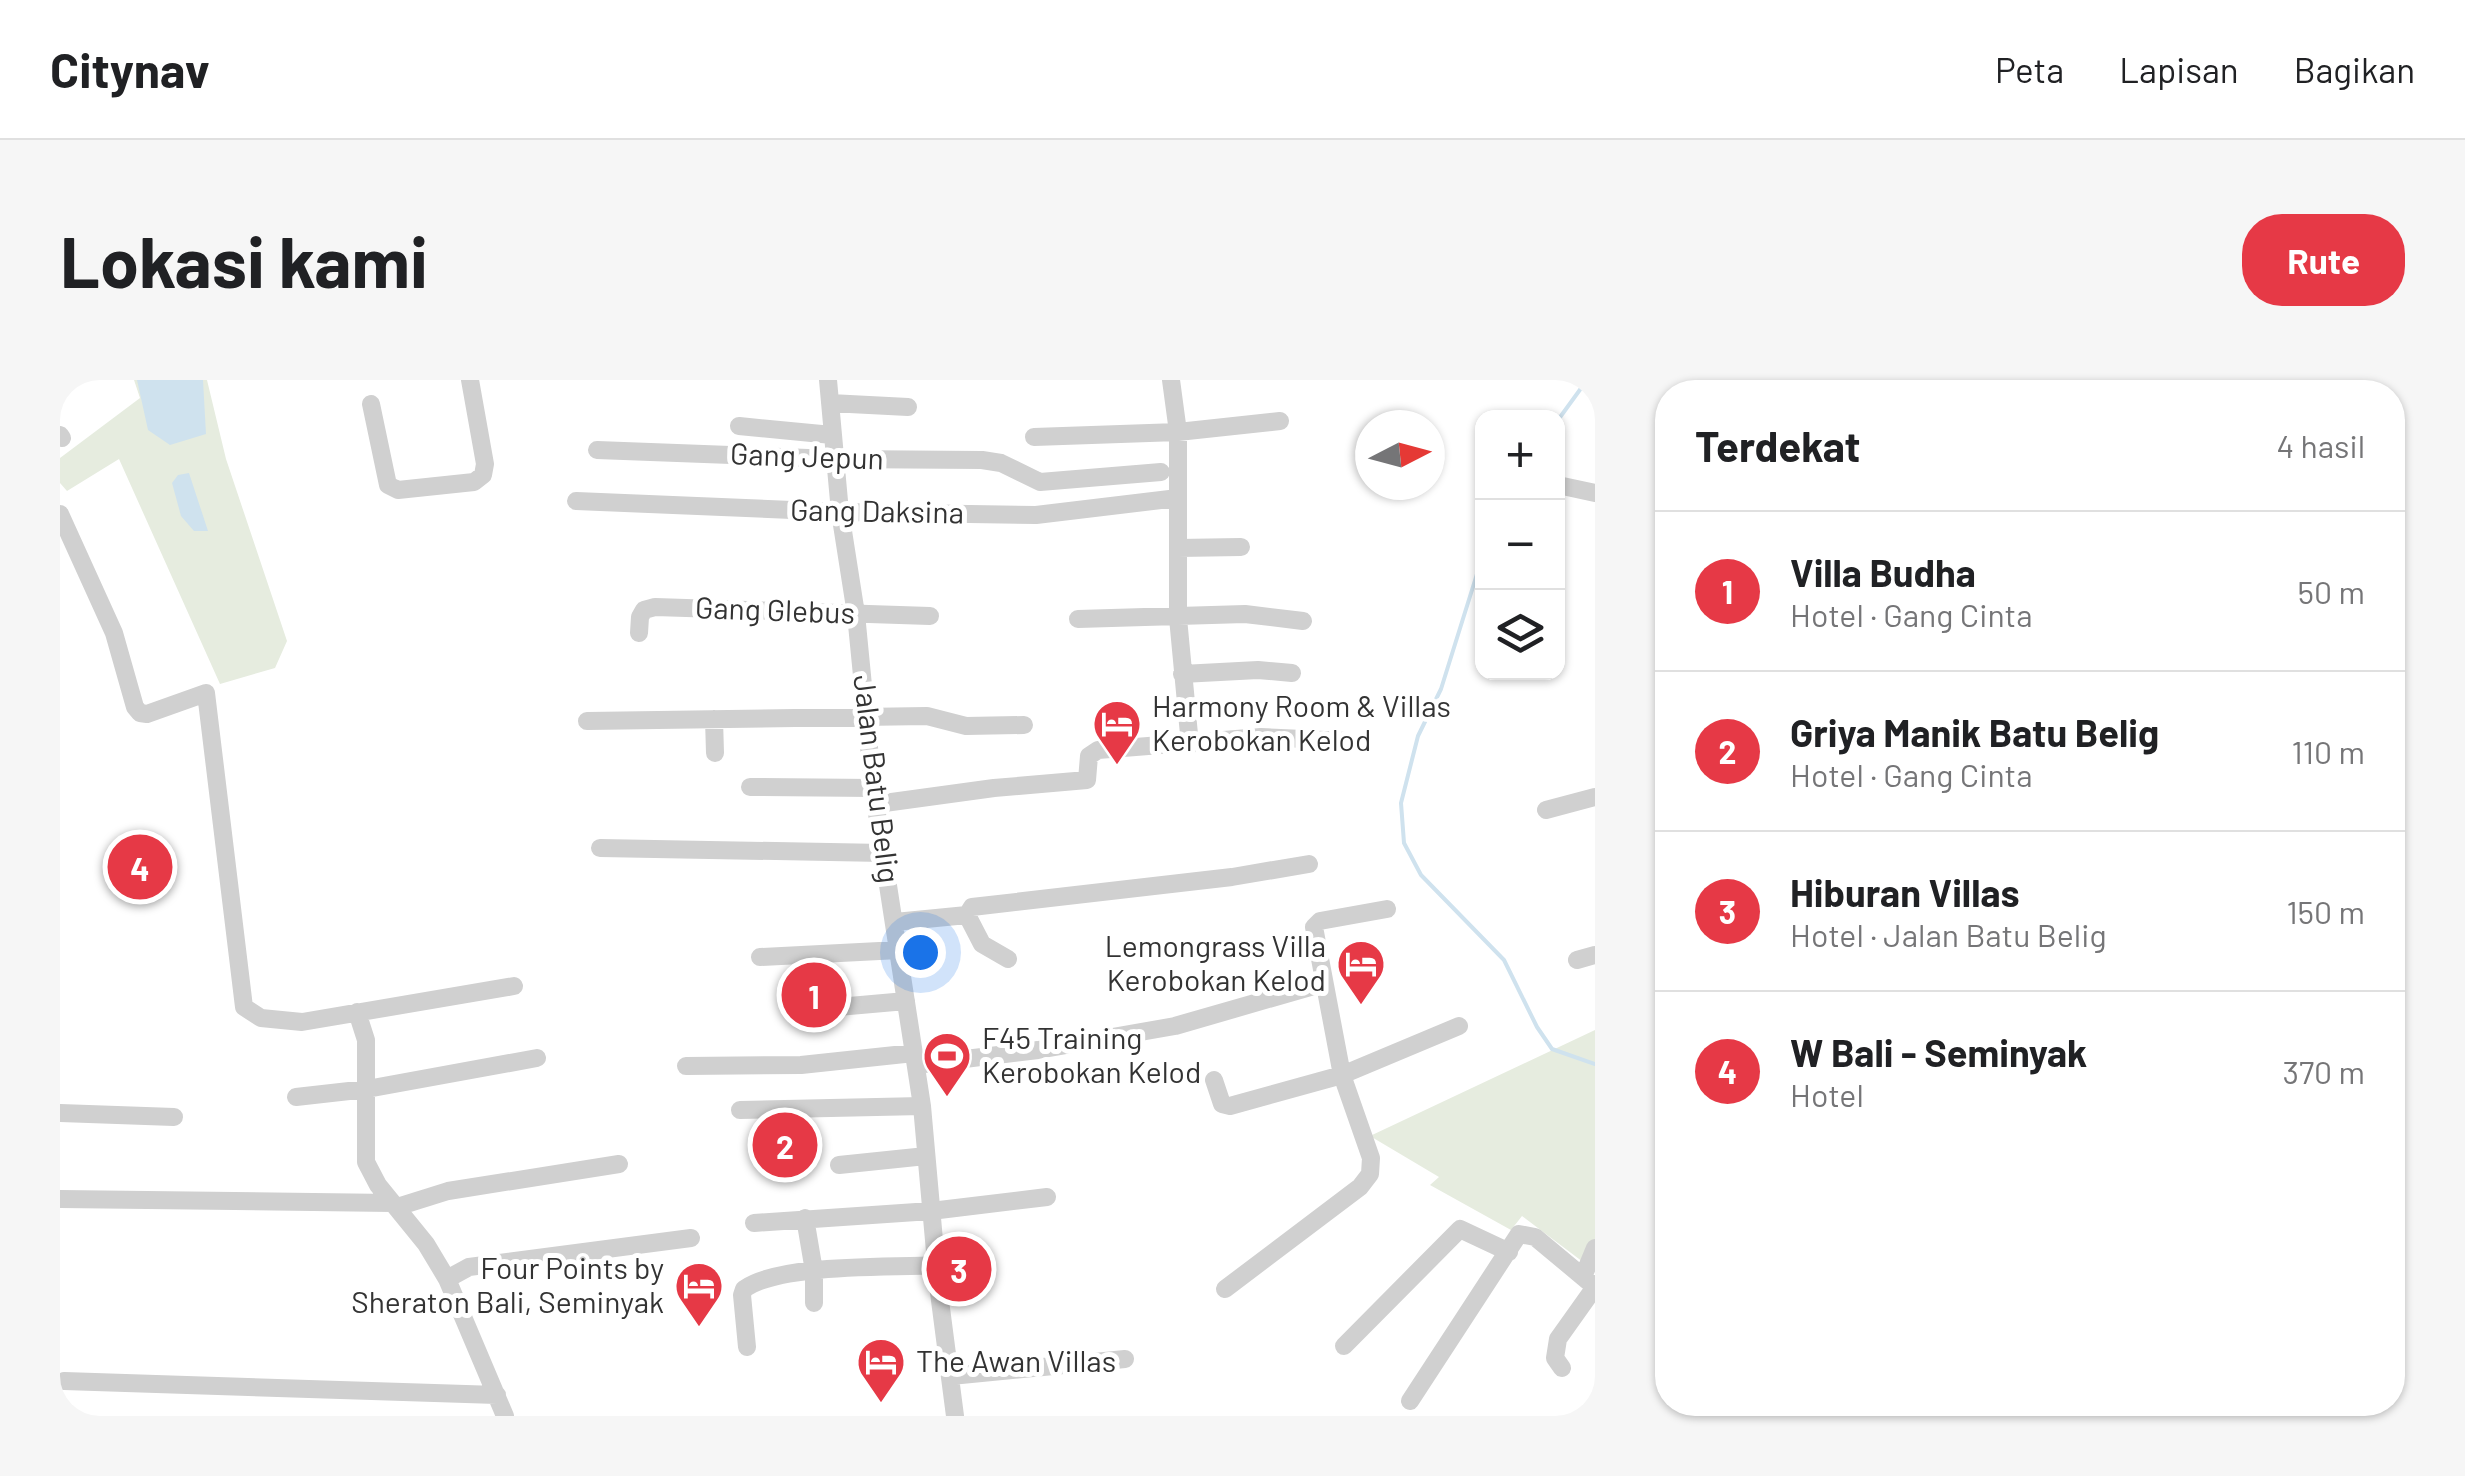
<!DOCTYPE html>
<html lang="id">
<meta charset="utf-8">
<style>
:root{--surface:#fff;--page:#f6f6f6;--text:#202124;--muted:#757577;--line:#e0e0e0;--accent:#e63946}
body{margin:0;font-family:Barlow,sans-serif;background:var(--page);color:var(--text)}
.controls{position:absolute;right:30px;top:30px;display:grid;overflow:hidden;border-radius:20px;box-shadow:0 2px 8px #0004}
.controls button{width:90px;height:90px;display:grid;place-items:center;padding:0;border:0;border-bottom:2px solid var(--line);background:var(--surface);color:var(--text);font:50px sans-serif}
.compass{position:absolute;left:1295px;top:30px;width:90px;height:90px;border-radius:50%;background:var(--surface);box-shadow:0 2px 8px #0004;rotate:84deg}
.you{position:absolute;left:860px;top:572px;width:35px;height:35px;margin:-25px;border:8px solid #fff;border-radius:50%;background:#1a73e8;box-shadow:0 0 0 15px #1a73e833}
.badge{display:grid;place-items:center;width:65px;height:65px;border-radius:50%;background:var(--accent);color:#fff;font-size:32px;font-weight:700}
.pin{position:absolute;translate:-50% -50%;border:5px solid #fff;box-shadow:0 2px 10px #0006}
.list{margin:0;padding:0;list-style:none}
h2{display:flex;justify-content:space-between;align-items:center;height:130px;margin:0;padding:0 40px;font-size:42px}
h2 small{font-size:32px;font-weight:400;color:var(--muted)}
.list li{display:grid;grid-template-columns:65px 1fr auto;gap:30px;align-items:center;box-sizing:border-box;height:160px;padding:0 40px;border-top:2px solid var(--line)}
.list b{display:block;font-size:38px;white-space:nowrap}
.list p{margin:0;font-size:32px;white-space:nowrap;color:var(--muted)}
.list em{font-size:32px;font-style:normal;color:var(--muted)}
.icon{flex:none;width:55px;height:55px;fill:none;stroke:currentColor;stroke-width:2;stroke-linecap:round;stroke-linejoin:round}
.map{position:relative;flex:none;width:1535px;height:1036px;overflow:hidden;border-radius:40px}
header{display:flex;align-items:center;gap:60px;box-sizing:border-box;height:140px;padding:0 50px;background:var(--surface);border-bottom:2px solid var(--line)}
header strong{font-size:48px}
nav{display:flex;gap:55px;margin-inline-start:auto;font-size:35px}
.intro{display:flex;align-items:center;justify-content:space-between;box-sizing:border-box;height:240px;padding:0 60px}
h1{margin:0;font-size:70px}
.button{padding:25px 45px;border-radius:40px;background:var(--accent);color:#fff;font-size:35px;font-weight:700}
main{display:flex;gap:60px;padding:0 60px}
aside{flex:1;background:var(--surface);border-radius:40px;box-shadow:0 2px 8px #0004}
.map>svg:first-child{display:block}
.grass{fill:#e6ecdf}
.water{fill:#cfe2ee}
.lines{fill:none;stroke-linecap:round;stroke-linejoin:round}
.stream{stroke:#cfe2ee;stroke-width:4}
.minor{stroke:#d0d0d0;stroke-width:18}
.labels{text-anchor:middle;stroke-width:10;stroke-linejoin:round;paint-order:stroke}
.street-label{font-size:30px;fill:#333;stroke:#fff}
.poi-label{font-size:30px;fill:#333;stroke:#fff;text-anchor:start}
</style>
<header>
<strong>Citynav</strong>
<nav><a>Peta</a><a>Lapisan</a><a>Bagikan</a></nav>
</header>
<div class="intro"><h1>Lokasi kami</h1><a class="button">Rute</a></div>
<main>
<div class="map">
<svg width="1535" height="1036" viewBox="0 0 1535 1036">
<rect width="100%" height="100%" fill="#fff"/>
<path class="grass" d="M74 0H147L166 79 227 261 215 288 160 304 59 79 7 111 0 103V78L80 18Z
M1535 650V891L1462 836 1451 850 1370 805 1379 797 1310 756Z"/>
<path class="water" d="M77 0H143L146 54 110 65 88 50Z
M129 93 148 151H134L121 136 112 103 118 95Z"/>
<g class="lines">
<path class="stream" d="M1498 40 1527 0
M1422 178 1381 309 1358 356 1341 423 1344 463 1361 495 1444 580 1477 647 1492 669 1535 684"/>
<path class="minor" d="M768 0 780 132 796 234 813 408 862 726 878 905 895 1036
M1111 0 1118 52V238L1130 365
M770 23 848 27
M311 24 328 105 338 110 414 102 423 95 425 84 410 0
M679 46 772 55
M0 55 2 58
M974 57 1118 52 1220 41
M537 70 775 79 922 80 941 83 980 102 1101 92
M1498 105 1535 113
M516 121 780 132 976 135 1118 118
M0 134 54 253 75 327 80 333 87 334 146 313 184 627 201 638 242 642 454 606
M1118 168 1181 167
M1018 239 1185 234 1243 241
M579 253 580 237 584 230 595 227 870 236
M1122 294 1198 290 1232 293
M654 339 655 373
M527 341 867 336 906 346 964 345
M690 407 813 408
M817 424 934 408 1027 400 1029 376 1038 370 1201 357 1287 361
M1486 430 1535 417
M540 468 824 473
M907 535 922 564 948 579
M835 542 907 535 912 527 1172 497 1249 484
M700 577 839 570
M1517 580 1535 575
M733 631 846 621
M297 632 306 660V782L318 805 366 864 387 899 445 1036
M856 685 978 670 1115 646 1264 603
M626 686 741 685 854 673
M1154 700 1162 724 1170 726 1282 695 1399 646
M236 717 307 709 477 678
M680 730 862 726
M0 733 114 737
M779 785 866 776
M0 819 332 823
M337 827 388 811 559 784
M745 838 754 891V923
M694 843 871 831 987 817
M1523 897 1535 868
M387 899 409 887 631 858
M1165 909 1300 807 1310 794 1311 778 1282 695 1254 547 1260 541 1327 529
M1284 966 1400 849 1449 872
M687 967 682 915 684 909C721 883 829 888 876 885
M1502 988 1495 978 1498 959 1535 907
M891 996 1065 979
M4 1001 437 1015
M1350 1021 1459 854 1475 857 1535 907"/>
</g>
<defs>
<g id="hotel-pin" transform="scale(2.5)"><path d="M0 17L-7.5 6A9.5 9.5 0 1 1 7.5 6Z" fill="#e63946" stroke="#fff"/><path d="M-6-4.5h1.5V1H6V5H4.5V3h-9V5H-6ZM-4 0a1.8 1.8 0 1 1 3.6 0ZM.5 0V-2.5h3Q6-2.5 6 0Z" fill="#fff"/></g>
<g id="stadium-pin" transform="scale(2.5)"><path d="M0 17L-7.5 6A9.5 9.5 0 1 1 7.5 6Z" fill="#e63946" stroke="#fff"/><path d="M0-5a6.5 5 0 1 0 0 10a6.5 5 0 1 0 0-10ZM-3.5-1.8h7v3.6h-7Z" fill="#fff"/></g>
</defs>
<g fill-rule="evenodd">
<use href="#hotel-pin" x="1057" y="344"/>
<use href="#hotel-pin" x="1301" y="584"/>
<use href="#stadium-pin" x="887" y="676"/>
<use href="#hotel-pin" x="639" y="906"/>
<use href="#hotel-pin" x="821" y="982"/>
</g>
<g class="labels">
<g class="street-label">
<text transform="translate(747 77) rotate(2)" y="10">Gang Jepun</text>
<text transform="translate(817 132) rotate(1)" y="10">Gang Daksina</text>
<text transform="translate(715 231) rotate(2)" y="10">Gang Glebus</text>
<text transform="translate(816 399) rotate(83)" y="10">Jalan Batu Belig</text>
</g>
<g class="poi-label">
<text x="1092" y="337">Harmony Room &amp; Villas<tspan x="1092" dy="34">Kerobokan Kelod</tspan></text>
<text x="1266" y="577" text-anchor="end">Lemongrass Villa<tspan x="1266" dy="34">Kerobokan Kelod</tspan></text>
<text x="922" y="669">F45 Training<tspan x="922" dy="34">Kerobokan Kelod</tspan></text>
<text x="604" y="899" text-anchor="end">Four Points by<tspan x="604" dy="34">Sheraton Bali, Seminyak</tspan></text>
<text x="856" y="992">The Awan Villas</text>
</g>
</g>
</svg>
<div class="controls">
<button>+</button>
<button>−</button>
<button><svg class="icon" aria-label="layers" viewBox="0 0 24 24"><path d="M12 4l9 5-9 5-9-5zM3 14l9 5 9-5"/></svg></button>
</div>
<svg class="compass" viewBox="-18 -18 36 36"><path d="M0-13l5 13h-10z" fill="#e53935"/><path d="M0 13l5-13h-10z" fill="#757577"/></svg>
<div class="you"></div>
<div class="pin badge" style="left:754px;top:615px">1</div>
<div class="pin badge" style="left:725px;top:765px">2</div>
<div class="pin badge" style="left:899px;top:889px">3</div>
<div class="pin badge" style="left:80px;top:487px">4</div>
</div>
<aside>
<h2>Terdekat<small>4 hasil</small></h2>
<ul class="list">
<li><span class="badge">1</span><div><b>Villa Budha</b><p>Hotel · Gang Cinta</p></div><em>50 m</em></li>
<li><span class="badge">2</span><div><b>Griya Manik Batu Belig</b><p>Hotel · Gang Cinta</p></div><em>110 m</em></li>
<li><span class="badge">3</span><div><b>Hiburan Villas</b><p>Hotel · Jalan Batu Belig</p></div><em>150 m</em></li>
<li><span class="badge">4</span><div><b>W Bali - Seminyak</b><p>Hotel</p></div><em>370 m</em></li>
</ul>
</aside>
</main>
